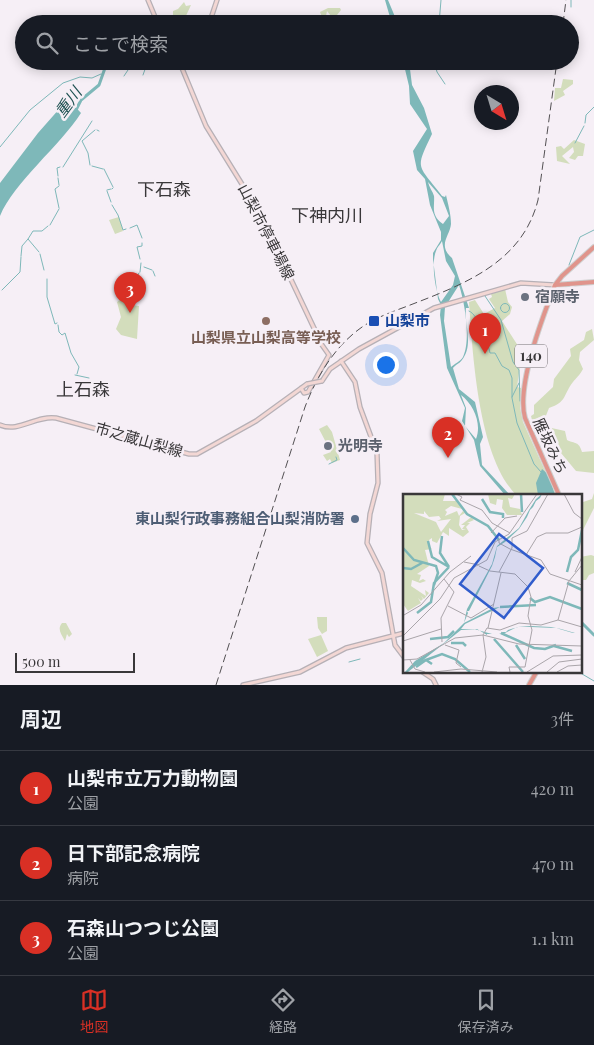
<!DOCTYPE html>
<html lang="ja">
<meta charset="utf-8">
<style>
:root{--surface:#171b24;--page:#242831;--text:#f1f3f6;--muted:#9ea1a6;--line:#363941;--accent:#d93025}
body{margin:0;font-family:"Playfair Display","Noto Sans JP",serif;background:var(--page);color:var(--text)}
.compass{position:absolute;left:474px;top:85px;width:45px;height:45px;border-radius:50%;background:var(--surface);box-shadow:0 2px 12px #0003;rotate:142deg}
.scale{position:absolute;left:15px;bottom:12px;width:120px;box-sizing:border-box;padding-left:5px;border:2px solid #393739;border-top:0;font-size:14px;line-height:18px;white-space:nowrap;color:#393739;-webkit-text-stroke:4px #f6eff6;paint-order:stroke}
.you{position:absolute;left:385px;top:364px;width:18px;height:18px;margin:-12px;border:4px solid #fff;border-radius:50%;background:#1a73e8;box-shadow:0 0 0 8px #1a73e833}
.badge{display:grid;place-items:center;width:32px;height:32px;border-radius:50%;background:var(--accent);color:#fff;font-size:16px;font-weight:700}
.pin{position:absolute;translate:-50% -41px;filter:drop-shadow(0 1px 2px #0008)}
.pin::after{content:'';position:absolute;top:26px;width:18px;height:15px;background:inherit;clip-path:polygon(0 0,100% 0,50% 100%)}
.list{margin:0;padding:0;list-style:none}
h2{display:flex;justify-content:space-between;align-items:center;height:65px;margin:0;padding:0 20px;font-size:21px}
h2 small{font-size:16px;font-weight:400;color:var(--muted)}
.list li{display:grid;grid-template-columns:32px 1fr auto;gap:15px;align-items:center;box-sizing:border-box;height:75px;padding:0 20px;border-top:1px solid var(--line)}
.list b{display:block;font-size:19px;white-space:nowrap}
.list p{margin:0;font-size:16px;white-space:nowrap;color:var(--muted)}
.list em{font-size:16px;font-style:normal;color:var(--muted)}
.icon{flex:none;width:28px;height:28px;fill:none;stroke:currentColor;stroke-width:2;stroke-linecap:round;stroke-linejoin:round}
.map{position:relative;flex:none;width:594px;height:685px;overflow:hidden}
.search{position:absolute;background:var(--surface);box-shadow:0 2px 12px #0003;left:15px;right:15px;top:15px;height:55px;display:flex;align-items:center;gap:12px;box-sizing:border-box;padding:0 18px;border-radius:28px;color:var(--muted);font-size:19px}
.sheet{height:290px;background:var(--surface)}
nav{display:flex;justify-content:space-around;align-items:center;box-sizing:border-box;height:70px;border-top:1px solid var(--line);background:var(--surface);font-size:14px;color:var(--muted)}
nav a{display:grid;justify-items:center;gap:2px}
nav .on{color:var(--accent)}
.map>svg:first-child{display:block}
.green{fill:#d3ddbc}
.water{fill:#7eb8b9;fill-rule:evenodd}
.lines{fill:none;stroke-linecap:round;stroke-linejoin:round}
.stream{stroke:#7eb8b9;stroke-width:1}
.river{stroke:#7eb8b9;stroke-width:3}
.secondary-casing{stroke:#b6b0b6;stroke-width:5.5}
.trunk-casing{stroke:#cfcfcf;stroke-width:6}
.secondary{stroke:#f3d7d4;stroke-width:3}
.trunk{stroke:#e0948c;stroke-width:4}
.rail{stroke:#535053;stroke-width:1;stroke-dasharray:8 4;stroke-linecap:butt}
.secondary-bridge-casing{stroke:#b6b0b6;stroke-width:5.5;stroke-linecap:butt}
.secondary-bridge{stroke:#f3d7d4;stroke-width:3}
.worship-dot{fill:#6b7280;stroke:#f6eff6;stroke-width:2}
.education-dot{fill:#8d6e63;stroke:#f6eff6;stroke-width:2}
.transit-dot{fill:#1a4fb4;stroke:#f6eff6;stroke-width:2}
.service-dot{fill:#5c6f8a;stroke:#f6eff6;stroke-width:2}
.labels{text-anchor:middle;stroke-width:5;stroke-linejoin:round;paint-order:stroke}
.shield{fill:#f6eff6;stroke:#726e72;stroke-width:1}
.shield-label{font-size:14px;font-weight:bold;fill:#393739}
.street-label{font-size:15px;fill:#393739;stroke:#f6eff6}
.worship-label{font-size:15px;font-weight:bold;fill:#5b616d;stroke:#f6eff6;text-anchor:start}
.transit-label{font-size:15px;font-weight:bold;fill:#164399;stroke:#f6eff6;text-anchor:start}
.education-label{font-size:15px;font-weight:bold;fill:#785e54;stroke:#f6eff6}
.service-label{font-size:15px;font-weight:bold;fill:#4e5e75;stroke:#f6eff6;text-anchor:end}
.water-label{font-size:16px;font-style:italic;fill:#1e5152;stroke:#f6eff6}
.quarter-label{font-size:18px;fill:#393739;stroke:#f6eff6}
.inset-river{fill:none;stroke:#7eb8b9;stroke-width:2.5}
.inset-road{fill:none;stroke:#aaa5aa;stroke-width:1}
.view{fill:#315dcc;fill-opacity:0.15;stroke:#315dcc;stroke-width:2.5}
.inset-edge{fill:none;stroke:#393739;stroke-width:2.5}
</style>
<div class="map">
<svg width="594" height="685" viewBox="0 0 594 685">
<rect width="100%" height="100%" fill="#f6eff6"/>
<path class="green" d="M184 2 186 6 191 5 185 18 173 20V11L178 9Z
M328 8H340L341 10 337 15 331 16 327 11 326 16 322 17 320 12Z
M563 79 573 80V84L563 91 565 95 554 101 555 88H561Z
M574 140 585 144 583 156H578L575 160 569 158 574 152 573 147 562 156 570 164 557 161 556 147 561 146 564 149Z
M119 217 123 231 115 234 109 220Z
M505 289 508 302 512 307 510 314 502 321 522 352 517 387 521 388 520 408 523 422 556 495H516C478 455 473 356 469 302L475 300 484 314 495 308 489 299 492 297 491 294Z
M120 291 131 305 139 306 137 339 121 335 116 329 121 317 117 302 121 299 118 293Z
M592 329 594 340 580 352 579 360 583 369C580 375 576 378 573 382 563 395 567 402 549 408L545 418 547 427 565 431 567 440C575 444 579 441 582 452L594 451V473L576 471 551 441 534 428 531 416 534 414V405L553 387 554 379 571 356 570 349 584 340 586 332Z
M327 425 332 432 340 460 332 463 330 459 327 461 323 455 331 452 319 429Z
M594 493V508L580 536V506L583 502 592 499Z
M591 555 594 556V573L589 575 586 580H582L580 557Z
M317 617H327V631L322 634 318 628Z
M62 623H66L72 634 69 637 67 634 65 641C61 634 57 629 62 623Z
M321 635 328 651 317 657 308 639Z"/>
<path class="water" d="M385 0H388L398 24H392Z
M403 61H409L412 85 424 108 432 134C414 171 418 164 442 196L445 197 446 195C448 204 451 214 451 224 450 236 437 245 452 258L469 308H466C464 324 474 345 462 360 459 364 456 364 453 368L459 389 475 402 483 437 480 444 482 465 510 495H505L480 466 474 440 462 421 465 408 447 368 440 315 441 305 438 299 433 259V253L441 240V232L430 205 425 179 417 170 413 151 427 129 410 104 409 86ZM428 182 442 198 449 216 443 224C430 215 435 206 434 196 433 192 429 187 428 182ZM442 241 446 261 455 276 453 285 441 302C435 291 431 263 436 251 437 247 440 245 442 241ZM459 285C465 303 471 340 463 357 460 362 454 364 451 367L444 321 445 307ZM461 395C474 405 482 424 476 439L465 426 466 408Z
M68 99 81 113C60 146 14 182 0 216V183L38 133Z
M542 469 549 475 555 495H538L536 483Z"/>
<g class="lines">
<path class="stream" d="M571 7V0
M439 24 441 0
M434 61 437 72 445 84
M143 75 148 61
M124 76 134 61
M585 123 586 115 594 107
M97 130 99 131
M575 143 584 126
M0 147 30 110 63 83 80 77 92 78 101 74
M90 165 88 153 82 141 95 130
M92 166 103 169
M63 167 92 121
M104 169 113 187
M58 176 57 168 60 167
M58 178 59 185
M112 189 113 188
M107 190 111 189
M107 191 111 202
M112 205 118 215 123 230 126 229
M59 208 55 189 59 186
M50 225 59 209
M130 228 137 225 142 238
M39 252 28 239 33 231H42L48 226
M40 254 44 270
M21 256 22 246 28 239
M140 259 137 247 142 246V243
M569 265 580 237 594 230
M144 267 152 270
M153 271 155 276
M140 272 141 263
M47 279V297L55 324 57 323
M135 280 139 273
M2 290 20 272 21 257
M485 296 501 320 513 362 519 370 520 401
M500.5 308a4.5 4.5 0 1 1 9 0a4.5 4.5 0 1 1-9 0Z
M469 311C478 314 488 343 490 353H495L502 366 509 370 512 378V398L517 423 534 464 541 472
M58 325 59 332 62 335 65 333 71 353 79 367 77 374
M75 375 89 378
M512 397 519 383
M329 464 337 460 336 457
M349 662 360 659
M577 671 594 681"/>
<path class="river" d="M76 110 81 100 99 85 105 68
M580 621 594 635"/>
<g class="secondary-casing">
<path id="secondary" d="M148 0 158 24
M209 24 217 0
M179 61 206 126 258 210 322 345 329 355 308 392 304 393 301 388
M341 361 355 382 360 407 377 453 378 483 370 514 367 543 382 573 395 645 404 657
M322 381 330 369 359 349 434 308 521 283 555 285
M0 425C19 433 36 415 56 418L189 454H197L256 421 307 384
M421 671 433 679 436 685
M243 685 300 672 346 648 404 633"/>
</g>
<g class="trunk-casing">
<path id="trunk" d="M555 285 594 282
M559 495 525 418C516 386 543 316 555 285L562 276 594 247
M580 577V595
M529 685 537 671"/>
</g>
<use href="#secondary" class="secondary"/>
<use href="#trunk" class="trunk"/>
<path class="rail" d="M563 24 566 0
M216 685 305 407C316 378 333 349 358 330 372 319 389 313 405 307 462 285 522 264 538 200L557 61"/>
<g class="secondary-bridge-casing">
<path id="secondary-bridge" d="M307 384 322 381"/>
</g>
<use href="#secondary-bridge" class="secondary-bridge"/>
</g>
<g class="worship-dot">
<circle cx="525" cy="297" r="5"/>
<circle cx="328" cy="446" r="5"/>
</g>
<circle class="education-dot" cx="266" cy="321" r="5"/>
<rect class="transit-dot" x="368" y="315" width="12" height="12" rx="2.5"/>
<circle class="service-dot" cx="355" cy="519" r="5"/>
<g class="labels">
<rect class="shield" x="515" y="344.5" width="32" height="23" rx="4"/>
<g class="shield-label">
<text x="531" y="361">140</text>
</g>
<g class="street-label">
<text transform="translate(266 232) rotate(63)" y="5">山梨市停車場線</text>
<text transform="translate(139 440) rotate(16)" y="5">市之蔵山梨線</text>
<text transform="translate(550 446) rotate(65)" y="5">雁坂みち</text>
</g>
<g class="worship-label">
<text x="535" y="302">宿願寺</text>
<text x="338" y="451">光明寺</text>
</g>
<g class="transit-label">
<text x="385" y="326">山梨市</text>
</g>
<g class="education-label">
<text x="266" y="343">山梨県立山梨高等学校</text>
</g>
<g class="service-label">
<text x="345" y="524">東山梨行政事務組合山梨消防署</text>
</g>
<g class="water-label">
<text transform="translate(68 102) rotate(-53)" y="6">重川</text>
</g>
<g class="quarter-label">
<text x="164" y="196">下石森</text>
<text x="327" y="222">下神内川</text>
<text x="83" y="396">上石森</text>
</g>
</g>
<g transform="translate(403 494)">
<rect width="179" height="179" fill="#f6eff6"/>
<path d="M0 0H42L40 7H53L59 15 48 12 42 16 44 18 42 22 54 17 56 22 60 17 62 19 57 22 56 31 59 36H63L59 35 62 31H58L67 24H69L71 26 64 29H67L63 33 66 38 60 43 46 34V42L40 38 34 49 29 47V44L26 46V53L29 55 22 56 26 72 14 80 18 81 16 87 20 85 23 87 17 89 9 86 8 92 23 102 22 96 26 99 21 105 18 102 20 105 18 107 15 104 18 109 5 117 0 110ZM21 17 26 23 36 22 38 25 34 27 48 25 38 38 33 28 11 19 21 20ZM85 0H112L109 5 105 4 107 13 117 15 119 21H104L99 14 100 6 94 5 93 11 87 9Z" fill="#d3ddbc" fill-rule="evenodd"/>
<path d="M139 0 137 4 133 7 130 13 127 16 124 23 116 35 102 48 94 53 92 63 89 72 66 117H64L65 119 61 129 90 114 97 113 62 130 58 135H71L89 140 91 139 96 140 100 138H103L105 136 108 135 115 133 128 132 148 133 158 135 172 139H179H170L153 134 128 133H114L102 139 96 140 91 139 89 140H84V141L74 135 58 136 5 178H2L12 167 41 149 61 129 64 115 89 70 94 52 116 34 126 16 133 5Z" fill="#7eb8b9"/>
<path class="inset-river" d="M49 0 64 20 85 32 96 46M118 0 119 18M79 5 87 18 100 20V24M39 42 37 59 46 73M25 47 29 63 46 73M0 54 11 66 33 72 35 79 31 91M0 74 8 75 19 69M164 78 168 63 175 56 179 36M164 89 179 96M127 104 132 108 147 103 179 115M97 113 133 111M14 119 28 108 31 89 46 73M98 139 131 154 142 155 153 151M27 145 45 143 51 137M91 145 120 178M48 149H60L63 152M113 151 122 165M151 152 169 157M12 170 39 160 52 165 67 178M13 173 23 166 29 170"/>
<path class="inset-road" d="M53 0 59 3 57 6 79 16 89 29 107 39M161 0 171 19 179 25M88 39 102 24 114 22M96 46V49L107 55 138 66 147 80 179 91M123 61 134 43 143 39H165L179 33M61 68 76 71M76 72 87 77 112 80 125 93 128 103 125 122 129 136 122 173H106L107 178M96 78 109 54V44L124 37 145 0M172 78 179 63M45 112 68 124 91 110M1 121 18 111 47 78 68 62M155 126 179 133M85 134 98 79M0 142 37 105 51 84 84 66 92 48 106 40 134 0M0 147 38 135M39 148 38 124 51 98 41 85M42 151 56 156 53 169 58 173M0 166 14 165 52 144 80 141 84 134 97 136 116 129 138 131 155 126 166 87 179 71M7 166 12 175 22 178M31 178 58 175 94 178M79 178 83 163 80 141 116 150 179 152M124 178 150 162 179 161M144 178 156 168 179 165M154 178 165 172 179 171"/>
<path class="view" d="M96 40 140 74 101 124 57 90Z"/>
<rect width="179" height="179" class="inset-edge"/>
</g>
</svg>
<svg class="compass" viewBox="-18 -18 36 36"><path d="M0-13l5 13h-10z" fill="#e53935"/><path d="M0 13l5-13h-10z" fill="#9ea1a6"/></svg>
<div class="scale">500 m</div>
<div class="you"></div>
<div class="pin badge" style="left:485px;top:354px">1</div>
<div class="pin badge" style="left:448px;top:458px">2</div>
<div class="pin badge" style="left:130px;top:313px">3</div>
<div class="search"><svg class="icon" aria-label="search" viewBox="0 0 24 24"><circle cx="10" cy="10" r="6"/><path d="M15 15l6 6"/></svg>ここで検索</div>
</div>
<section class="sheet">
<h2>周辺<small>3件</small></h2>
<ul class="list">
<li><span class="badge">1</span><div><b>山梨市立万力動物園</b><p>公園</p></div><em>420 m</em></li>
<li><span class="badge">2</span><div><b>日下部記念病院</b><p>病院</p></div><em>470 m</em></li>
<li><span class="badge">3</span><div><b>石森山つつじ公園</b><p>公園</p></div><em>1.1 km</em></li>
</ul>
</section>
<nav>
<a class="on"><svg class="icon" aria-label="map" viewBox="0 0 24 24"><path d="M3 6l6-2 6 2 6-2v14l-6 2-6-2-6 2zM9 4v14M15 6v14"/></svg>地図</a>
<a><svg class="icon" aria-label="directions" viewBox="0 0 24 24"><path d="M12 3l9 9-9 9-9-9zM9 14v-3h6M13 9l2 2-2 2"/></svg>経路</a>
<a><svg class="icon" aria-label="saved" viewBox="0 0 24 24"><path d="M7 4h10v16l-5-4-5 4z"/></svg>保存済み</a>
</nav>
